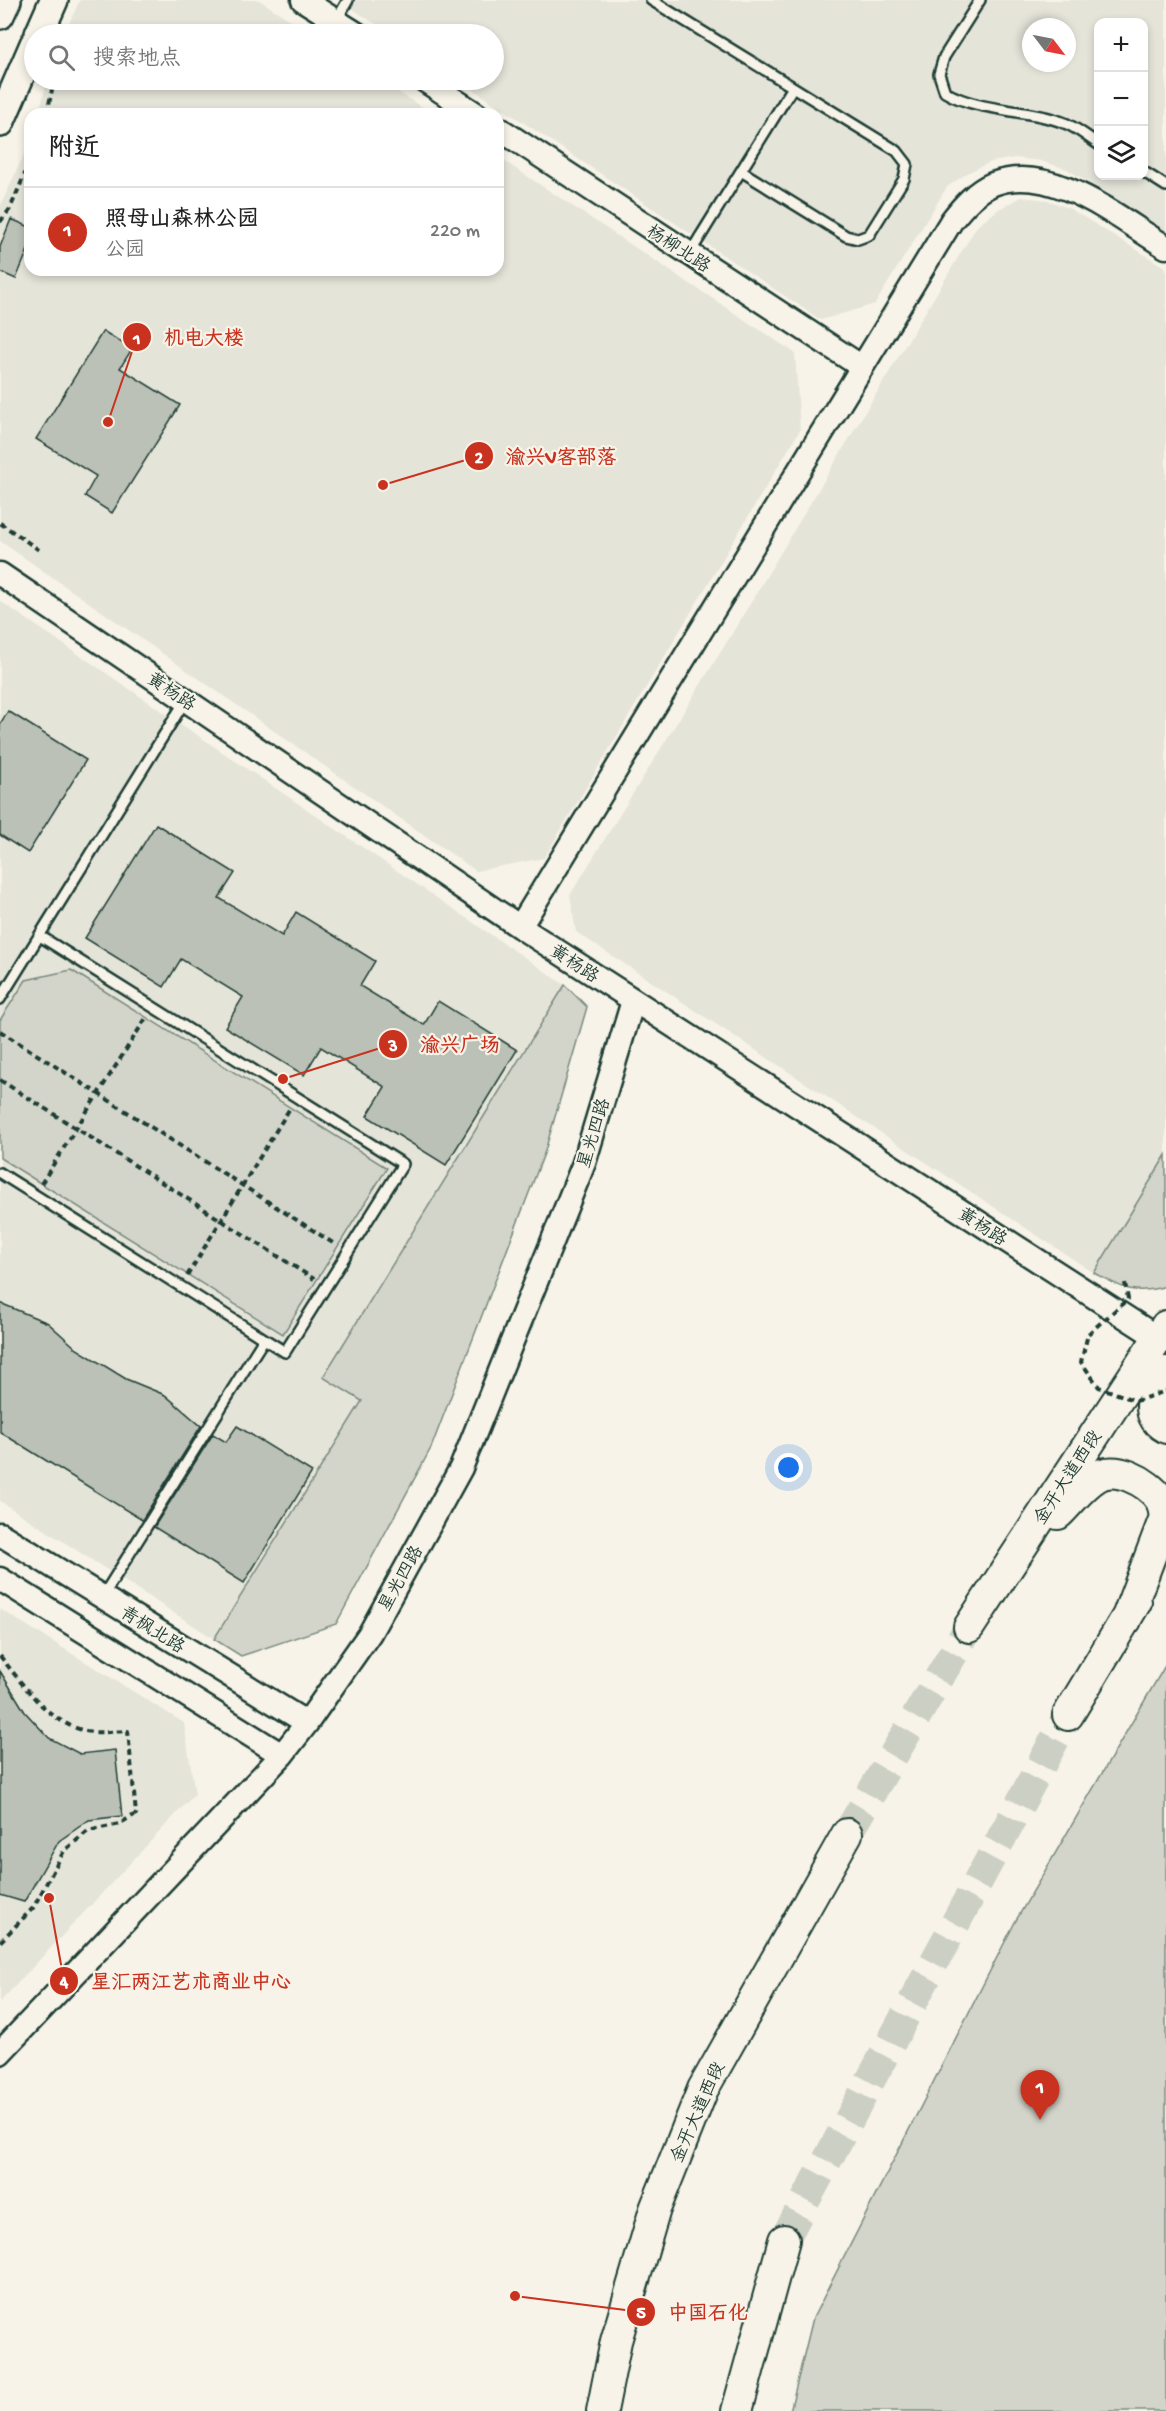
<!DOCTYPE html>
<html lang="zh">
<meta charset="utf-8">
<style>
:root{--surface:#fff;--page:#f2f2f2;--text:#222;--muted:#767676;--line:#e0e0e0;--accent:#c8321e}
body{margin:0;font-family:"Gochi Hand","LXGW WenKai TC",sans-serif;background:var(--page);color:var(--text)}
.controls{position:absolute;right:18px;top:18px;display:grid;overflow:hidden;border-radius:12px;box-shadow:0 3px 9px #0003}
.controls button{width:54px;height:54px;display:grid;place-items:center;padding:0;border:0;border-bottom:2px solid var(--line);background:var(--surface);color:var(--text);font:30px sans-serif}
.compass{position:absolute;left:1022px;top:18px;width:54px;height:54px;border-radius:50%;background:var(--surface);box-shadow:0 3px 9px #0003;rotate:122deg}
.you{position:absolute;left:789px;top:1468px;width:21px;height:21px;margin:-15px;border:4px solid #fff;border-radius:50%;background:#1a73e8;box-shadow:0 0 0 9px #1a73e833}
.badge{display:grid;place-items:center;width:39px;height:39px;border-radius:50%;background:var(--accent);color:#fff;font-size:20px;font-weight:700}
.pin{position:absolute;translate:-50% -50px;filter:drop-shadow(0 2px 3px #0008)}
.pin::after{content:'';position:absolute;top:32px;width:21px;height:18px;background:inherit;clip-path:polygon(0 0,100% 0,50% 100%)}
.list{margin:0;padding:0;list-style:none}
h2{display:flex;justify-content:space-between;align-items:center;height:78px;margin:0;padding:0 24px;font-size:26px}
h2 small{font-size:20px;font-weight:400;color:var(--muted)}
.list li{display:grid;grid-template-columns:39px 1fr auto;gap:18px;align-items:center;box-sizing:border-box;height:90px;padding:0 24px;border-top:2px solid var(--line)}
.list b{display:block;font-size:22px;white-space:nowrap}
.list p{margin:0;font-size:20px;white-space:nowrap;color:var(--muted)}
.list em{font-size:20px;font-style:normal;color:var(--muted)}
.icon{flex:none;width:33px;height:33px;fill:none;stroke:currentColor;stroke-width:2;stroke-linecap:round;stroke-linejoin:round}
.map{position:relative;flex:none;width:1166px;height:2411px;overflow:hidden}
.search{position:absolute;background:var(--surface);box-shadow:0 3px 9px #0003;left:24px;top:24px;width:480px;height:66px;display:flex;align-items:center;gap:15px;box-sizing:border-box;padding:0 21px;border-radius:33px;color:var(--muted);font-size:22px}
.panel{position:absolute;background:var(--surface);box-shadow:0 3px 9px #0003;left:24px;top:108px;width:480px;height:168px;border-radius:18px}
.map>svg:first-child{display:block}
.built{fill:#e5e4d9;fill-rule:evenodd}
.green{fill:#d3d5ca;stroke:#79897f;stroke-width:1.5}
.building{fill:#bbc1b6;stroke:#1f3d34;stroke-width:1.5}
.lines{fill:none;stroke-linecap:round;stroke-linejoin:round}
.primary-tunnel{stroke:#cccfc4;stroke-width:30;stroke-dasharray:30 15;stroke-linecap:butt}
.service-casing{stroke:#1f3d34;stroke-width:14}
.tertiary-casing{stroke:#1f3d34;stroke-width:27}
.secondary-casing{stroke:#1f3d34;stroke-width:32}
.primary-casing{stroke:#1f3d34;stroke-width:34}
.path{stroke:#1f3d34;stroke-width:4;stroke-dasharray:6 4.5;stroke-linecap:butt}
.service{stroke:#f7f3e8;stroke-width:9}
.tertiary{stroke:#f7f3e8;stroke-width:22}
.secondary{stroke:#f7f3e8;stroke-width:27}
.primary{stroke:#f7f3e8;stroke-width:30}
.path-bridge{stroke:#1f3d34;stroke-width:4;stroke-dasharray:6 4.5;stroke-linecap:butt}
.labels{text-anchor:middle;stroke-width:4.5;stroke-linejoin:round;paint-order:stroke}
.street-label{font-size:18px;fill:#1f3d34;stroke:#f7f3e8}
.leader{fill:none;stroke:#c8321e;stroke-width:2}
.callout-dot{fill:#c8321e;stroke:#f7f3e8;stroke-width:2}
.mark-label{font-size:18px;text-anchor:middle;font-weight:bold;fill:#fff}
.callout-label{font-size:20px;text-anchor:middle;font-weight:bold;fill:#c8321e;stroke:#f7f3e8;stroke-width:4.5;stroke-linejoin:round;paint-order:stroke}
</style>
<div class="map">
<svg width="1166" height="2411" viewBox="0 0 1166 2411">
<rect width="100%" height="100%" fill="#f7f3e8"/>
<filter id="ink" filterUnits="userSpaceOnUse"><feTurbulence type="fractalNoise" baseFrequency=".0167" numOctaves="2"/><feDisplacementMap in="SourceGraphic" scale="12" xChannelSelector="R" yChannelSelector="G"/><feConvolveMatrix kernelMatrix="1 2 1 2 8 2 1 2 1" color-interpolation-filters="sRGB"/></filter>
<g filter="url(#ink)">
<path class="built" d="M80 0H259L312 34H64Z
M339 0H1166V231L1067 169 1041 161 1015 158 991 162 969 172 947 187 875 304 821 320 459 80H494V34H391ZM1098 22H1144V176H1098ZM1031 27H1067V63H1031Z
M47 80H380L432 114H39Z
M30 141V270H498V157L795 353 800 430 544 858 476 871 0 541V207Z
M1021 197 1047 200 1069 208 1166 268V1156L1094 1273 576 932 570 895 730 637 977 226 999 209Z
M0 601 565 985 587 1007 545 1151 431 1448 336 1624 241 1656 0 1501Z
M0 1609 184 1723 195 1794 0 2002Z"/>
<path class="green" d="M71 970 387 1168 283 1334 0 1158V1020L26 980Z
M565 985 587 1007 545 1151 431 1448 336 1624 241 1656 214 1639 362 1401 323 1377Z
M1166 1155V1286C1132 1296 1123 1288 1094 1273Z
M1166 1664V2411H790L813 2318 1015 1922Z"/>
<path class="building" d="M11 219 30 227V245L16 279 0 272V247Z
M103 331 132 349 120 368 180 405 112 513 85 496 96 476 36 439Z
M8 711 86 760 28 853 0 835V724Z
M156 824 235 873 219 898 282 936 296 912 375 961 360 986 424 1025 438 1001 517 1050 446 1165 367 1116 385 1087 321 1047 304 1075 225 1027 243 997 181 959 164 987 85 938Z
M0 1303 48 1323 77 1349 126 1379 165 1395 201 1426 142 1520 0 1432Z
M237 1426 312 1472 244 1583 154 1527 213 1434 226 1442Z
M0 1671 25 1712 49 1738 80 1754 115 1750 122 1816 89 1820 59 1841 24 1902 0 1895Z"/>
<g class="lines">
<path class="primary-tunnel" d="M847 1834 969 1627
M784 2240 1068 1715"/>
<g class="service-casing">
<path id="service" d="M651 0 897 151 907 164 904 179 869 235 858 239 846 236 741 171
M980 0 944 57 939 74 945 92C981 113 1028 108 1067 124 1078 129 1088 137 1098 144
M336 21 348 0
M1144 172 1166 186
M690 253 793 87
M0 999 185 701
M0 1173 285 1352 403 1164 40 936
M103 1596 264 1339"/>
</g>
<g class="tertiary-casing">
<path id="tertiary" d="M303 0 357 34
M424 80 476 114
M498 128 862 367
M0 574 520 927 1158 1338
M520 927 952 220C963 206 976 191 993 184 1052 162 1118 218 1166 247
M0 1534 307 1723
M0 1579 282 1755
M0 2053 282 1755 307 1723 370 1633 461 1468 584 1163 633 1001"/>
</g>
<g class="secondary-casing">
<path id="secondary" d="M0 15 7 0
M39 34 54 0
M0 123 34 44"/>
</g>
<g class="primary-casing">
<path id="primary" d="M1166 1372C1155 1389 1141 1415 1166 1428
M1058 1514C1070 1503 1081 1487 1095 1478 1114 1463 1148 1482 1160 1499 1163 1504 1164 1512 1165 1517L1126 1620
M969 1627 1166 1326
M1068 1715 1136 1602
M602 2411 616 2341 655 2209 703 2089 847 1834
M737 2411 784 2240"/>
</g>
<path class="path" d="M47 114 54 80
M0 222 10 209 30 162
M0 523 39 550
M0 1031 336 1245
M0 1080 314 1279
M41 1184 146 1018
M187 1276 290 1108
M0 1656C23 1684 48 1723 86 1731 99 1734 115 1731 128 1731L136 1814 119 1824 88 1831 64 1851 33 1908 0 1942"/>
<use href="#service" class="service"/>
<use href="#tertiary" class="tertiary"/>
<use href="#secondary" class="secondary"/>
<use href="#primary" class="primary"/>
<path class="path-bridge" d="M1125 1283 1128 1299 1088 1334 1081 1362 1099 1387 1136 1401 1166 1391"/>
</g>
</g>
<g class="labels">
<g class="street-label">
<text transform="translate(679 248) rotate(33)" y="6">杨柳北路</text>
<text transform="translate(172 691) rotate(34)" y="6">黄杨路</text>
<text transform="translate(575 963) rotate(33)" y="6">黄杨路</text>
<text transform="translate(593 1133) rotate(-73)" y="6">星光四路</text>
<text transform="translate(983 1226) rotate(33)" y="6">黄杨路</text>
<text transform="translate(1067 1477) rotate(-57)" y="6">金开大道西段</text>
<text transform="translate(400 1578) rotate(-61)" y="6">星光四路</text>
<text transform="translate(153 1629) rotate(32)" y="6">青枫北路</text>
<text transform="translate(697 2112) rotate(-66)" y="6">金开大道西段</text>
</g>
</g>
<path class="leader" d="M108 422L137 337M383 485L479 456M283 1079L393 1044M49 1898L64 1981M515 2296L641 2312"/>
<g class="callout-dot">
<circle cx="108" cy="422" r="6"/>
<circle cx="383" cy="485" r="6"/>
<circle cx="283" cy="1079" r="6"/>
<circle cx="49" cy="1898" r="6"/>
<circle cx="515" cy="2296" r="6"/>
<circle cx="137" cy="337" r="15"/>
<circle cx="479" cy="456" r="15"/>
<circle cx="393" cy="1044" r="15"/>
<circle cx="64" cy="1981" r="15"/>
<circle cx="641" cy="2312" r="15"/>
</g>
<g class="mark-label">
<text x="137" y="344">1</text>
<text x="479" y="463">2</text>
<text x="393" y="1051">3</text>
<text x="64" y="1987">4</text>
<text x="641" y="2318">5</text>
</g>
<g class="callout-label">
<text x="204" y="344">机电大楼</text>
<text x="561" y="463">渝兴V客部落</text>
<text x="460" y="1051">渝兴广场</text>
<text x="191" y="1988">星汇两江艺术商业中心</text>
<text x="708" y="2319">中国石化</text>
</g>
</svg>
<div class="controls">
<button>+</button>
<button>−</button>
<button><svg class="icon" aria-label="layers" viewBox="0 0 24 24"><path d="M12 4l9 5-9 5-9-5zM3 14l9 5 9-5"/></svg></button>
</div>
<svg class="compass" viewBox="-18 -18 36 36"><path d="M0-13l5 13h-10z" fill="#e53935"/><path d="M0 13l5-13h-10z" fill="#767676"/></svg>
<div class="you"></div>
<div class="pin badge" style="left:1040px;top:2120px">1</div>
<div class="search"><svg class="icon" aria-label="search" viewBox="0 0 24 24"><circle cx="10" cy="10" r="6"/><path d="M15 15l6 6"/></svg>搜索地点</div>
<section class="panel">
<h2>附近<small></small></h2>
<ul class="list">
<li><span class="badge">1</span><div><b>照母山森林公园</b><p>公园</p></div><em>220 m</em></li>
</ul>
</section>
</div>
